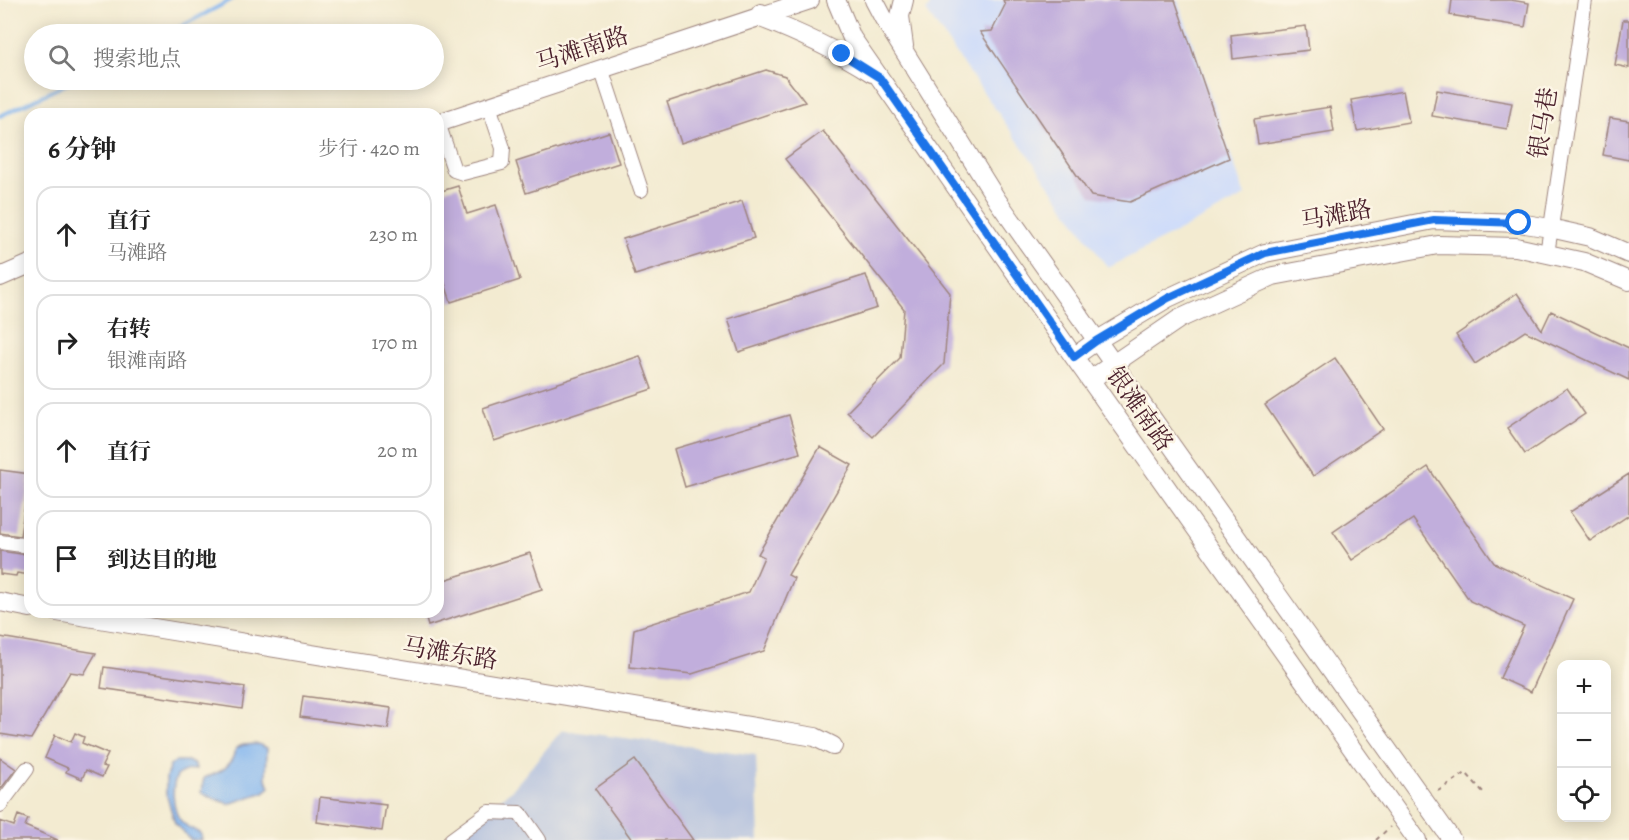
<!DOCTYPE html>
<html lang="zh">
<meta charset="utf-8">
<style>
:root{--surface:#fff;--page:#f6f6f6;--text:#222;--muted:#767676;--line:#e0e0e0}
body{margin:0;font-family:Alegreya,"Noto Serif SC",serif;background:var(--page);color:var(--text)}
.controls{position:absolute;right:18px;bottom:18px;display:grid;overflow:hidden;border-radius:12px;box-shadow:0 3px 15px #0003}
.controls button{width:54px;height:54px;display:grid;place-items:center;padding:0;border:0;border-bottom:2px solid var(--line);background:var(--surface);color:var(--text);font:30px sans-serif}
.stop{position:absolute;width:18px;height:18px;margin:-14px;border:4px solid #1a73e8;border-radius:50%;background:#fff}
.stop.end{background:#1a73e8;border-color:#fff;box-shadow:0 2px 6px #0008}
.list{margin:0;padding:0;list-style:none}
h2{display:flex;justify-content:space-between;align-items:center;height:78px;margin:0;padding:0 24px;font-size:26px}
h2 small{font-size:20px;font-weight:400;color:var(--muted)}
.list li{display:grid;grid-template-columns:39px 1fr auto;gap:18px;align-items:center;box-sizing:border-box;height:96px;margin:0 12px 12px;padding:0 12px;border:2px solid var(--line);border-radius:18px}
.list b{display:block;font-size:22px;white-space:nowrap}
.list p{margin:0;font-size:20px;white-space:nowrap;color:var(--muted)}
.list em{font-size:20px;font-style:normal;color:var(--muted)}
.icon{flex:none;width:33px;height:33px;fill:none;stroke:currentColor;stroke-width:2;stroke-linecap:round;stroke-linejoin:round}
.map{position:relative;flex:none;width:1629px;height:840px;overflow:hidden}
.search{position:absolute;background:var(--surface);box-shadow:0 3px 15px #0003;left:24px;top:24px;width:420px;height:66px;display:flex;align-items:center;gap:15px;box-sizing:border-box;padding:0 21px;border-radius:33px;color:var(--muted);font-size:22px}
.panel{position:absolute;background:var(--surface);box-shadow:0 3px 15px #0003;left:24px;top:108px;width:420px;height:510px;border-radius:18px}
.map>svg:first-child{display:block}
.built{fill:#cddbfa}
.industrial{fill:#b9c5de}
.water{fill:#82b5ef;stroke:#666a8d;stroke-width:1.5}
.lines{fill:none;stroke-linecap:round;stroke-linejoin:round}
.stream{stroke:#82b5ef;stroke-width:4}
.building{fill:#c1aedc}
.minor-casing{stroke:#9e857e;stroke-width:16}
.major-casing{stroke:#9e857e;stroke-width:20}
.path{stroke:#9e857e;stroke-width:2;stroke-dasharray:4.5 4.5;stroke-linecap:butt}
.minor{stroke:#fff;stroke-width:14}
.major{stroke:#fff;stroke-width:18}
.route{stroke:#1a73e8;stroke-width:8}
.labels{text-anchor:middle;stroke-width:5;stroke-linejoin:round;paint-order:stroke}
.street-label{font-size:24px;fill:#4a1f2b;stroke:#fcf5e5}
</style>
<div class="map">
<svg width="1629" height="840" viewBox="0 0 1629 840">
<rect width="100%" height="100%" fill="#fcf5e5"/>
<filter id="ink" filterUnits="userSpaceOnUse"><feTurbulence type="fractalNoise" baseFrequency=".0167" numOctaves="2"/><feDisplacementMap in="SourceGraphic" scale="12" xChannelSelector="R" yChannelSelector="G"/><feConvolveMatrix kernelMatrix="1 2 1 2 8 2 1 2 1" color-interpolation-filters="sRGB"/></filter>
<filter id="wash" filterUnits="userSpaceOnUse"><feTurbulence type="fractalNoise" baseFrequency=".008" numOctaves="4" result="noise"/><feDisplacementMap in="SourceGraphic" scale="24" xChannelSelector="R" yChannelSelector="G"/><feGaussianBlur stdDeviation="1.35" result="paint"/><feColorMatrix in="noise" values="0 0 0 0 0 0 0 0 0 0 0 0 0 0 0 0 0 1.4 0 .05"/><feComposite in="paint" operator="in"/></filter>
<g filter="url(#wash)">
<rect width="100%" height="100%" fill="#f3ebd1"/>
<path class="built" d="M934 0H1178L1245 196 1108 268 926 11Z"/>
<path class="industrial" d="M562 730 756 755 759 840H444L512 790Z"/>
<path class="water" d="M258 744 267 748 266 779 270 787 264 792 229 804 201 793 204 778C223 771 231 768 236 748L243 745Z
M176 761H188L195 765 196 769C190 770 183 770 178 775 170 786 173 812 181 821 186 827 195 830 201 834L202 840H191L175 823 166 793V777L170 766Z"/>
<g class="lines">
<path class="stream" d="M167 34 231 0
M0 116 75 80"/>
</g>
<g id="blocks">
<path class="building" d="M1003 0H1175L1229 158 1130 202 1091 196 980 32 992 31 1005 5Z
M1452 0H1511L1529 3 1525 27 1450 15Z
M1623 20H1629V68L1615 65Z
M1306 26 1309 50 1233 59 1231 35Z
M766 70 785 76 805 102 681 143 667 102Z
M1437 90 1512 103 1507 129 1432 116Z
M1403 91 1409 122 1357 131 1351 100Z
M1330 107 1334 132 1258 144 1254 119Z
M1610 118 1629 121V160L1603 155Z
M823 131 950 293 944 364 873 437 847 412 900 358 904 309 785 159Z
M609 132 619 163 526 193 516 162Z
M458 186 467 214 496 205 520 280 451 302 438 262V192Z
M742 201 754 238 635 275 623 239Z
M866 275 877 308 739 352 728 319Z
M1517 293 1542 330 1551 311 1629 348V380L1525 331 1475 364 1456 335Z
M640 356 652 389 494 441 483 408Z
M1335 358 1383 429 1313 476 1265 405Z
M1567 388 1585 414 1525 454 1507 428Z
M789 415 800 453 685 487 674 449Z
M820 447 852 465 788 575 794 578 764 651 692 674 630 667 634 629 749 592 764 557 758 554Z
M1428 467 1494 563 1573 599 1531 692 1500 678 1524 626 1470 601 1413 519 1352 560 1333 532Z
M0 470 30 474 20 536 0 533Z
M1629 474V515L1590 541 1570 512Z
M30 549V575L17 573 16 576 0 574V551L21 554 26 553Z
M530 553 542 589 428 626 424 612H438V582Z
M0 637 96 653 84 674 70 672 31 739 0 734Z
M104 667 245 687 242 709 101 688Z
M303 696 391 708 388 729 300 717Z
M75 733 84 737 82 743 108 754 102 766 107 767 102 777 86 770 82 779 66 772 68 768 45 758 55 735 71 742Z
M0 758 16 769 0 790Z
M635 760 693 840H632L595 789Z
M320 797 386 805 382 831 317 822Z
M18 815 28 819 25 826 58 840H0V821L14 826Z"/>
</g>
</g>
<g filter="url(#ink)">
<use href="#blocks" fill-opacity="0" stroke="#9e857e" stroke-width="1.5"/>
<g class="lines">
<g class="minor-casing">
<path id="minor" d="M601 68 641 190
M438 123 454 170 463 173 502 163 503 148 489 106
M1547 254 1585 0
M0 542 22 545
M0 805 27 769
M451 840 489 812 520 813 539 840"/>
</g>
<g class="major-casing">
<path id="major" d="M836 0 852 38 1074 357 1417 840
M874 0 884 19 997 200 1452 840
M904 0 900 16 904 46
M761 13 758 17C798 32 836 50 872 73
M438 123 810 0
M0 277 30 264
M1074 357 1096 341 1168 298 1265 253 1434 220 1519 223 1550 228 1590 237 1629 254
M1090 380 1179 319 1273 276 1438 245 1516 247 1584 262 1629 281
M0 602 30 608
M57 612 815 737 833 746"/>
</g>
<path class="path" d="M1438 791 1466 773 1484 793
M1376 840 1390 827"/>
<use href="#minor" class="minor"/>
<use href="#major" class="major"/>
</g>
</g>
<g class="lines" filter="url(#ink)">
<path class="route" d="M842 54 880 78 1074 357 1096 341 1168 298 1265 253 1434 220 1519 223"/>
</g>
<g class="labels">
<g class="street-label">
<text transform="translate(582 49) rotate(-18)" y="8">马滩南路</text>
<text transform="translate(1543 123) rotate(-81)" y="8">银马巷</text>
<text transform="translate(1336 215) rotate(-11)" y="8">马滩路</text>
<text transform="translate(1140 409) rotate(55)" y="8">银滩南路</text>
<text transform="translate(450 653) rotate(9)" y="8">马滩东路</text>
</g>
</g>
</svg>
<div class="controls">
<button>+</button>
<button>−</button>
<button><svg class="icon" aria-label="locate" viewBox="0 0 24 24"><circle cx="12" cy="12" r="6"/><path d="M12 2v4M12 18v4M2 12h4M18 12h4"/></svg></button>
</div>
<div class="stop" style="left:1519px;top:223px"></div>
<div class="stop end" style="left:842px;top:54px"></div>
<div class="search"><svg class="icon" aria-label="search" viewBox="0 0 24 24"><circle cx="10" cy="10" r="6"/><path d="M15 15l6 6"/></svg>搜索地点</div>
<section class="panel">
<h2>6 分钟<small>步行 · 420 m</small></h2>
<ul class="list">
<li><svg class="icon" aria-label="ahead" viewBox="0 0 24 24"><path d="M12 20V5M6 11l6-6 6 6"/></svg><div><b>直行</b><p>马滩路</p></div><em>230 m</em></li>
<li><svg class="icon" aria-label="right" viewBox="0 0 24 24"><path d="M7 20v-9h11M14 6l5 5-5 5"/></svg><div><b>右转</b><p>银滩南路</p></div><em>170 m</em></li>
<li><svg class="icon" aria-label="ahead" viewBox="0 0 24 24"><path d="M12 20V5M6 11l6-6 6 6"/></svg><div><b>直行</b></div><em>20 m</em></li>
<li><svg class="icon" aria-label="arrive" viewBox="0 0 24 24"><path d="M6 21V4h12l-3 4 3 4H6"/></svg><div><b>到达目的地</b></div></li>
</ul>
</section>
</div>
